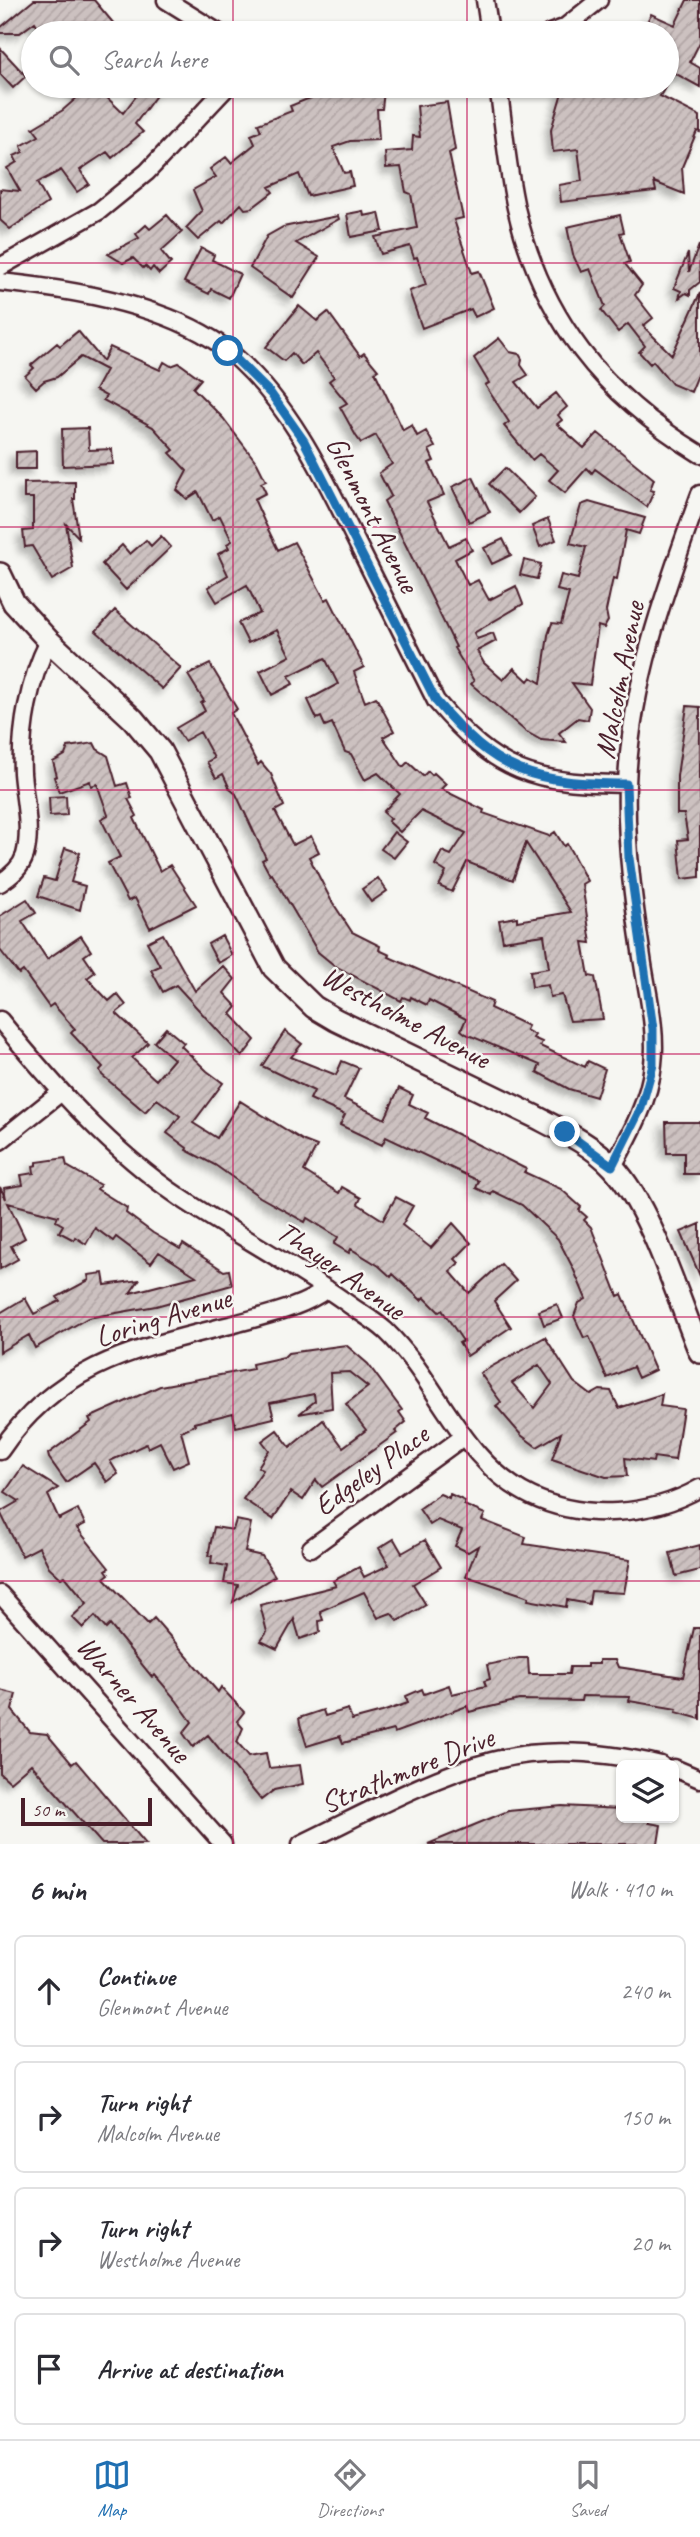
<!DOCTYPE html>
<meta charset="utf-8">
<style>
:root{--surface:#fff;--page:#f7f7f7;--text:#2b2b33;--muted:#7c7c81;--line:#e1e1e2;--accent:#1f6fb2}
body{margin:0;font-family:Caveat,sans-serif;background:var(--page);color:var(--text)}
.controls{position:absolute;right:21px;bottom:21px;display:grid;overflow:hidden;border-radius:10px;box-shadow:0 2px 5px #0004}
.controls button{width:63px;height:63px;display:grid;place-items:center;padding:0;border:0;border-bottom:2px solid var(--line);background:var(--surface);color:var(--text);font:35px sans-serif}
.scale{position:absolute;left:21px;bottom:18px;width:131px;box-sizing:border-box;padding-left:7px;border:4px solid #4a1f2b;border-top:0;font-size:19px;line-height:24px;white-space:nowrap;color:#4a1f2b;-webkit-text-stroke:5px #f6f6f2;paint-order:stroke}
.stop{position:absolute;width:21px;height:21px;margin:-16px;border:5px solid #1f6fb2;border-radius:50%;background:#fff}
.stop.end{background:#1f6fb2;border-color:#fff;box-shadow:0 2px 7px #0008}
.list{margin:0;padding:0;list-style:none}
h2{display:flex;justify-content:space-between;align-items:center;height:91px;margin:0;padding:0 28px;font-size:30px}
h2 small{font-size:23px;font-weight:400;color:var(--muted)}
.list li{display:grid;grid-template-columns:46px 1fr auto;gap:21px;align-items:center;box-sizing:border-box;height:112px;margin:0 14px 14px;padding:0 14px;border:2px solid var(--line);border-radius:10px}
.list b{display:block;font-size:26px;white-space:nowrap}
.list p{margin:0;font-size:23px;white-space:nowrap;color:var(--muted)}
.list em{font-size:23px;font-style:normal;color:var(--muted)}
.icon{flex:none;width:38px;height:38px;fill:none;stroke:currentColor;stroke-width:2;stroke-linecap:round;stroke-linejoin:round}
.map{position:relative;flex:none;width:700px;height:1844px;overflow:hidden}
.search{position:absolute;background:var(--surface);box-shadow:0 2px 5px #0004;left:21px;right:21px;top:21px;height:77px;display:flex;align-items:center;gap:18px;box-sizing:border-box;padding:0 24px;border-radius:38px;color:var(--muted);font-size:26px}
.sheet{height:595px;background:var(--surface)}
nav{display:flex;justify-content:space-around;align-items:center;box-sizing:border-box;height:98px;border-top:2px solid var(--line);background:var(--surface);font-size:19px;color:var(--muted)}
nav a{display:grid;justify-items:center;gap:4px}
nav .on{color:var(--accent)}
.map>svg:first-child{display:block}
.building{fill:url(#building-hatch);stroke:#4a1f2b;stroke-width:2;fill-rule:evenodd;filter:url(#shadow)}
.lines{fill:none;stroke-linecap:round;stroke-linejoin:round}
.street-casing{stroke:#4a1f2b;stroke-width:21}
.secondary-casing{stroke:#4a1f2b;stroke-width:26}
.street{stroke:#f6f6f2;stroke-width:16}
.secondary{stroke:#f6f6f2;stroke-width:21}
.route{stroke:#1f6fb2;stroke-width:9}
.grid{fill:none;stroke:#c2185b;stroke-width:2;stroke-opacity:0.55}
.labels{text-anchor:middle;stroke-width:5;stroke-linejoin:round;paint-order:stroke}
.street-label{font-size:30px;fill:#4a1f2b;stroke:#f6f6f2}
</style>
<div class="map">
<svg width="700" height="1844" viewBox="0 0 700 1844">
<defs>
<pattern id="building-hatch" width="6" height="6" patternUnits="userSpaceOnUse" patternTransform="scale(1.75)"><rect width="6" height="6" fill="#ccc1c0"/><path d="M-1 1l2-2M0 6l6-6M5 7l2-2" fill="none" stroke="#b1a5a5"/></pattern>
<filter id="shadow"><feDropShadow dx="-5.5" dy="5.5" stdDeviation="3.5" flood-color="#0004"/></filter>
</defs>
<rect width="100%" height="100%" fill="#f6f6f2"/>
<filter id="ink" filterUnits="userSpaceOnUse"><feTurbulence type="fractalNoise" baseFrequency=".0143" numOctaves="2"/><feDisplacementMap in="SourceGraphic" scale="14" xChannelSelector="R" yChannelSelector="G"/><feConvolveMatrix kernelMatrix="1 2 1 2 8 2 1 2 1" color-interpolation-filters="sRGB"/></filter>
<g filter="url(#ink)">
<path class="building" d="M34 0H94L115 25 107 33H42L35 22 20 33H0V28Z
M687 0H700V42L690 62 700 68V87L667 69V33H641L651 14 675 25Z
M0 48 26 76 13 88 0 74Z
M71 86H95L123 113 144 86H163L135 124 143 132 112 158 107 152 80 170 89 184 77 192 61 170 37 183 48 203 10 229 0 220V189L20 191 7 168 17 162 14 156 23 152 21 146 39 136 33 128 63 110 79 96Z
M365 86 384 91 382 109H377L379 140 350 141 333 147 344 173 350 172 353 186 308 196 299 174 269 187 273 192 252 208 245 209 241 204 223 223 221 221 198 240 186 228 202 211 193 190 216 177 210 169 226 157 231 163 255 144 251 135 261 131 258 124 292 111 290 106 305 100 322 94 323 97 362 90Z
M583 86H666L660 96 700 116V132L697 131 682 167 684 194 654 182 656 191 561 202 559 185 582 181 578 149 553 152 551 130 563 89 572 93 574 89 580 91Z
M447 102 455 150 449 153 463 218 454 220 472 273 479 271 494 308 475 317 471 309 422 328 409 291 426 285 417 257 414 258 410 246 381 254 375 237 417 228 411 194 406 192 401 167 386 168 385 152 412 150 413 136 420 137 417 106Z
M363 211 364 216 379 213 383 231 351 237 347 214Z
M167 215 182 232 161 251 171 263 159 274 153 267 150 271 145 266 143 268 133 258 123 263 108 254 139 238 136 234 146 225 150 229Z
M620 215 624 232 620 233 630 262 625 264 642 285 635 295 653 318 643 326 672 355 700 293V370L691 392 672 384 653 361 650 364 639 352 645 346 628 324 618 332 601 310 605 306 590 269 581 272 573 255 567 227Z
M338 216 339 219 296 243 319 257 293 298 250 268 267 236 283 227Z
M699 245 700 282 690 290V295L686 293 679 298 681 291 674 288 688 253 689 272Z
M201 248 214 255 212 260 240 274 229 298 211 289 209 294 184 282Z
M299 306 317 321 328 312 360 356 364 353 378 370 375 372 403 430 412 425 417 436 426 431 435 447 429 450 434 461 429 463 444 495 427 502 449 546 466 538 472 550 455 559 468 585 478 580 489 600 516 586 523 604 474 633 477 639 493 633 496 641 477 651 484 663 503 680 514 668 528 681 531 677 541 683 548 635 552 623 561 624 569 593 557 590 561 575 578 579 586 547 570 543 581 505 589 502 645 518 639 534 626 530 617 579 613 578 606 611 608 621 604 628 598 626 590 685 572 683 590 708 588 720 578 718 559 733 566 742 541 740 525 731 471 684 474 681 454 648 456 647 384 501 391 496 379 473 392 464 376 435 361 443 356 436 340 407 347 403 329 381 334 377 316 353 302 365 292 353 284 361 266 347Z
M78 331 103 361 110 347 160 370 164 362 171 366 179 363 201 379 193 388 223 418 257 463 266 481 261 483 266 493 254 499 264 521 278 550 294 542 325 600 329 598 364 667 354 672 365 702 376 697 394 731 383 737 403 767 408 762 423 776 428 771 432 775 434 773 446 784 441 789 484 810 483 813 549 836 555 832 564 846 567 844 587 881 582 884 591 943 583 942 589 976 595 977 603 1019 570 1021 562 995 550 997 548 985 532 987 530 971 549 968 544 935 503 941 499 920 517 917V921L571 912 526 843 513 880 467 862 452 892 439 886 446 872 435 865 442 851 451 855 466 833 421 811 400 832 388 821 391 819 383 812 400 794 378 773 365 780 351 754 345 752 332 723 325 726 321 717 317 719 308 700 338 684 325 658 289 676 293 684 272 695 260 671 290 656 277 630 248 643 238 623 260 613 247 585 217 602 208 587 228 575 218 554 229 548 227 544 232 541 220 516 212 520 198 492 187 499 177 490 187 471 170 453 174 450 153 427 103 400 106 396 95 390 106 370 81 357 57 377 44 381 36 388 25 376 34 368 31 365 57 343 60 346Z
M499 338 510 352 519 354 522 359 521 365 528 375 516 382 537 408 556 393 567 407 558 415 562 420 557 424 584 448 598 433 654 479 650 490 654 491 647 507 595 469 592 473 587 468 565 493 549 480 558 470 539 454 532 460 504 426 509 422 485 385 489 383 474 358Z
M88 428 89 450 112 449 113 464 63 466 62 429Z
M36 451V469H16V452Z
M505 468 535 497 519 513 489 484Z
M473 477 490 512 469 522 452 487Z
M75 482V499H73L79 538 66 524 73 568 52 580 32 546 25 547 23 531 33 530V498H24V483Z
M548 519 556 540 540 547 532 526Z
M161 536 171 547 126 590 102 564 122 545 130 554 146 540 151 546Z
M503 539 511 555 492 564 484 548Z
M524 560 541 564 537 579 520 575Z
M115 610 181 668 162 689 96 631Z
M210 664 237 709 231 713 258 765 261 762 271 774 284 806 275 811 293 845 311 836 319 852 309 857 331 900 352 932 380 946 379 950 390 955 389 957 492 1002 490 1008 528 1026 526 1030 535 1035 533 1038 542 1042 540 1046 585 1067 588 1061 605 1069 596 1097 569 1089 537 1072 540 1065 466 1034 461 1030 466 1019 429 1000 427 1005 411 997 410 1000 403 997 401 1001 335 966 318 952 272 874 270 875 262 860 266 858 236 794 230 789 223 774 216 778 207 762 214 758 200 732 184 741 176 728 205 711 201 703 204 701 188 675Z
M687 706 700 707V877L682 879 678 840 688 839 684 814H677V776Z
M94 743 97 749 108 756 117 786 127 783 132 798 128 799 137 816 134 818 160 871 170 865 196 905 150 928 135 898 128 901 108 863 120 857 101 819 108 815 97 784 91 786 90 781 59 792 54 777 57 776 53 762 65 755 68 747Z
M66 796 67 815 50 816 49 797Z
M394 832 407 842 394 858 381 849Z
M65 848 80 853 71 882 85 886 80 910 38 896 44 878 55 881Z
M378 878 387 891 371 902 362 889Z
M27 899 36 913 22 921 47 959 81 936 91 951 84 956 95 972 87 978 109 1001 117 994 126 1005 116 1013 148 1043 132 1058 156 1080 174 1059 154 1042 166 1028 184 1043 181 1046 207 1071 223 1083 193 1123 217 1138 240 1101 304 1141 317 1146 304 1171 339 1193 342 1187 361 1198 358 1204 383 1220 396 1197 413 1206 402 1225 431 1248 453 1223 471 1243 455 1259 459 1263 450 1271 469 1293 501 1264 516 1281 494 1301 511 1327 467 1356 459 1343 463 1341 442 1310 439 1312 424 1297 421 1300 393 1274 391 1277 379 1266 351 1249 349 1253 334 1244 338 1237 307 1218 305 1222 260 1197 215 1165 186 1150 187 1148 167 1133 180 1116 157 1099 145 1112 102 1075 100 1070 103 1067 71 1033 75 1029 53 1004 49 1007 23 971 19 974 0 950V916Z
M163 934 195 991 223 966 235 979 224 993 237 1007 231 1014 255 1040 242 1057 176 985 163 992 151 970 160 966 147 942Z
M222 936 232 955 218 963 208 944Z
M285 1031 302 1044 291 1057 336 1075 342 1061 359 1068 344 1099 385 1119 399 1088 413 1095 409 1104 428 1113 425 1118 526 1169 524 1172 561 1189 581 1207 579 1210 587 1217 584 1220 591 1227 618 1296 622 1294 655 1370 638 1378 633 1367 607 1378 589 1336 584 1338 574 1316 579 1303 586 1299 573 1268 558 1239 522 1205 493 1191 491 1195 476 1188 479 1181 386 1137 382 1145 340 1125 345 1115 310 1099 314 1091 262 1066Z
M666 1122H700V1174H684V1153H667Z
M65 1158 67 1166 100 1185 97 1189 127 1208 126 1213 153 1233 180 1249 183 1244 224 1271 229 1270 232 1285 156 1306 88 1318 35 1348 29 1335 0 1352V1313L25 1298 34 1314 60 1301 57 1297 89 1280 88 1275 103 1273 105 1285 139 1280 130 1293 196 1276 159 1252 151 1263 116 1237 113 1241 95 1228 86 1244 75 1237 74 1240 59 1232 63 1225 56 1221 58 1216 8 1203 25 1238 11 1246 18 1259 0 1269V1187L6 1199 4 1188 23 1185 21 1175 34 1173 33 1166 37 1165V1162Z
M700 1224V1276L681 1232Z
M557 1304 563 1318 544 1325 539 1311Z
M545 1337 574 1382 591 1395 600 1390 611 1391 619 1408 662 1394 660 1406 683 1409 675 1460 654 1457 653 1462 625 1458 627 1476 606 1477 552 1459 561 1433 537 1447 521 1435 496 1406 501 1402 480 1373ZM539 1365 552 1384 534 1408 512 1383Z
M346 1345 368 1364 402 1410 399 1412 406 1422 395 1431 397 1433 322 1487 316 1480 303 1500 291 1492 273 1519 243 1499 263 1470 258 1467 269 1450 262 1441 277 1430 290 1447 323 1420 343 1447 366 1430 346 1404 368 1387 349 1372 330 1373 332 1408 299 1414 315 1401 314 1394 270 1403 274 1418 236 1427 233 1413 194 1423 195 1425 181 1431 189 1461 173 1468 160 1442 148 1448 146 1444 110 1461 118 1474 107 1482 94 1463 66 1482 49 1458 48 1454 91 1422 89 1418 160 1386 253 1369 252 1364 284 1357 288 1353Z
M23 1466 58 1488 48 1495 59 1519 78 1509 85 1524 77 1528 109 1568 106 1570 109 1574 104 1578 148 1624 154 1618 218 1692 221 1687 244 1712 237 1721 243 1728 237 1742 249 1756 266 1753 269 1768 300 1765 303 1784 274 1790 261 1800 208 1735 193 1747 183 1733 192 1722 176 1700 155 1675 152 1677 110 1625 106 1629 95 1616 83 1628 72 1617 87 1603 65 1576 61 1578 49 1567 39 1547 22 1556 0 1512 19 1501 5 1492Z
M440 1494 449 1498 450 1494 465 1501 464 1505 485 1514 482 1520 526 1537 524 1544 630 1560 624 1593 591 1591 589 1604 567 1600 566 1607 528 1600 529 1597 466 1576 478 1546 468 1552 455 1546 462 1530 438 1520 430 1525 419 1509Z
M236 1520 251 1523 245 1552 262 1556 275 1576 233 1602 238 1585 224 1583 227 1566 211 1563 212 1556H208L214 1527 233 1530Z
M394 1539 402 1553 425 1540 441 1567 413 1584 426 1605 398 1621 391 1613 378 1618 364 1592 320 1611 323 1620 319 1621 320 1632 315 1634 300 1639 294 1619 277 1649 261 1641 267 1632 260 1605 336 1586 333 1581 359 1567 364 1577 389 1565 379 1548Z
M700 1545V1570L676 1576 670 1553Z
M694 1628H700V1719L676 1712 677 1709 629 1701 630 1697 582 1696 581 1701 519 1700 469 1712 467 1706 394 1733 393 1730 343 1743 340 1736 307 1746 300 1724 299 1718 323 1710 325 1716 348 1709 352 1720 382 1712 408 1703 406 1696 422 1689 424 1694 449 1685 452 1694 486 1686 484 1681 490 1679 487 1665 519 1658H528L529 1674H569L570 1667H587V1664H599V1660H615L618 1667 683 1677Z
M0 1690 16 1694 12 1710 30 1732 47 1734 72 1764 76 1761 146 1844H102L31 1764 10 1782 0 1773Z
M562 1806 621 1809V1818H649V1823L661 1825 658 1844H428L508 1811Z"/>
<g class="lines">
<g class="street-casing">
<path id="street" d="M166 0 219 33
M485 0 490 33
M550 33 564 28 599 0
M498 86C504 126 507 168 516 208 542 319 603 395 700 454
M0 267 99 211 147 172 228 86
M0 282C70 289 174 306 230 352 290 403 324 476 358 545 384 597 410 649 436 701 498 774 533 783 627 784
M0 883C11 876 21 868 25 855 32 829 24 799 22 773 20 729 29 680 49 641
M0 1020C53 1085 111 1151 181 1198 235 1234 294 1265 347 1303 359 1312 374 1320 386 1331 439 1382 461 1462 531 1496 583 1521 651 1516 700 1488
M0 1141 60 1093
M613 1166C630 1136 650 1099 653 1064 657 1031 648 996 643 964 634 905 625 845 627 785 630 684 666 588 700 494
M0 1451C61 1361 140 1348 238 1323 269 1314 301 1308 327 1289
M311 1548 463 1437
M0 1594 223 1844
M674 1768 700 1779
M301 1844C360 1816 429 1777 492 1761 548 1746 606 1752 661 1765"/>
</g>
<g class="secondary-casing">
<path id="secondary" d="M0 574 14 603 49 641 133 719 160 751 274 968 314 1007 336 1020 536 1117C561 1130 593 1145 613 1167 651 1208 678 1299 700 1352"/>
</g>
<use href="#street" class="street"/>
<use href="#secondary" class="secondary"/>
</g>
</g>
<g class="lines" filter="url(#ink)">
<path class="route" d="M228 351 271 394 304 441 436 701C497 774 534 783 626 784L629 858 653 1029V1065L641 1108 612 1166 565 1132"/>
</g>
<path class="grid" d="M233 0V33M467 0V33M233 86V1844M467 86V1844M0 263H700M0 527H700M0 790H700M0 1054H700M0 1317H700M0 1581H700"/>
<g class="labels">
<g class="street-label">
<text transform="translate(373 514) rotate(63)" y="10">Glenmont Avenue</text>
<text transform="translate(619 680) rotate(-79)" y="10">Malcolm Avenue</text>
<text transform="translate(406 1017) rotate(28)" y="10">Westholme Avenue</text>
<text transform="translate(341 1270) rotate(35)" y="10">Thayer Avenue</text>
<text transform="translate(163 1317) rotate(-17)" y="10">Loring Avenue</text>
<text transform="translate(371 1470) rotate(-36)" y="10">Edgeley Place</text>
<text transform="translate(134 1699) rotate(49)" y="10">Warner Avenue</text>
<text transform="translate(407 1770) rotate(-22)" y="10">Strathmore Drive</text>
</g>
</g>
</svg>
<div class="controls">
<button><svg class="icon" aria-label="layers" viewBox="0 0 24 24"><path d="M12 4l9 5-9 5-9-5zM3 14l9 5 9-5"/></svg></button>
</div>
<div class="scale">50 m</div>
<div class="stop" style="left:228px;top:351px"></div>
<div class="stop end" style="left:565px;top:1132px"></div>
<div class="search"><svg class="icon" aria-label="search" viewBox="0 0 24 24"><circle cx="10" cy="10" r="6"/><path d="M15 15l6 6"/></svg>Search here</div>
</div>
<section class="sheet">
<h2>6 min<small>Walk · 410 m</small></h2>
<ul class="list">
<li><svg class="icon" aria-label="ahead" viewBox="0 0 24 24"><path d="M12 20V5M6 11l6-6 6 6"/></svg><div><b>Continue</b><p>Glenmont Avenue</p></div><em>240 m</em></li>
<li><svg class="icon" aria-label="right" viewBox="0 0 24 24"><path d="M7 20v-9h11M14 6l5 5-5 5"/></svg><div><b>Turn right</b><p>Malcolm Avenue</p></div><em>150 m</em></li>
<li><svg class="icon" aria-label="right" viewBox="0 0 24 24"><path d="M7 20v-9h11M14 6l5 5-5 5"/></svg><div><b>Turn right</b><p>Westholme Avenue</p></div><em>20 m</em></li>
<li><svg class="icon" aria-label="arrive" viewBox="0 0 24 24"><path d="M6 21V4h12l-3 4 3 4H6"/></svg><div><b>Arrive at destination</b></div></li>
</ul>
</section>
<nav>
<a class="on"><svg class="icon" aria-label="map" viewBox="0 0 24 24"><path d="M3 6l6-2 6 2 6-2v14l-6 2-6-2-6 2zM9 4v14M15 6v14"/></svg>Map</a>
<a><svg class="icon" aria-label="directions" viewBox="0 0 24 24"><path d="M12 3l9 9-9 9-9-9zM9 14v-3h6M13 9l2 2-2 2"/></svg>Directions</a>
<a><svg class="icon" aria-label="saved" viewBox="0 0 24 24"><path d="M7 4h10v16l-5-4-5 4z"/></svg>Saved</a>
</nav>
